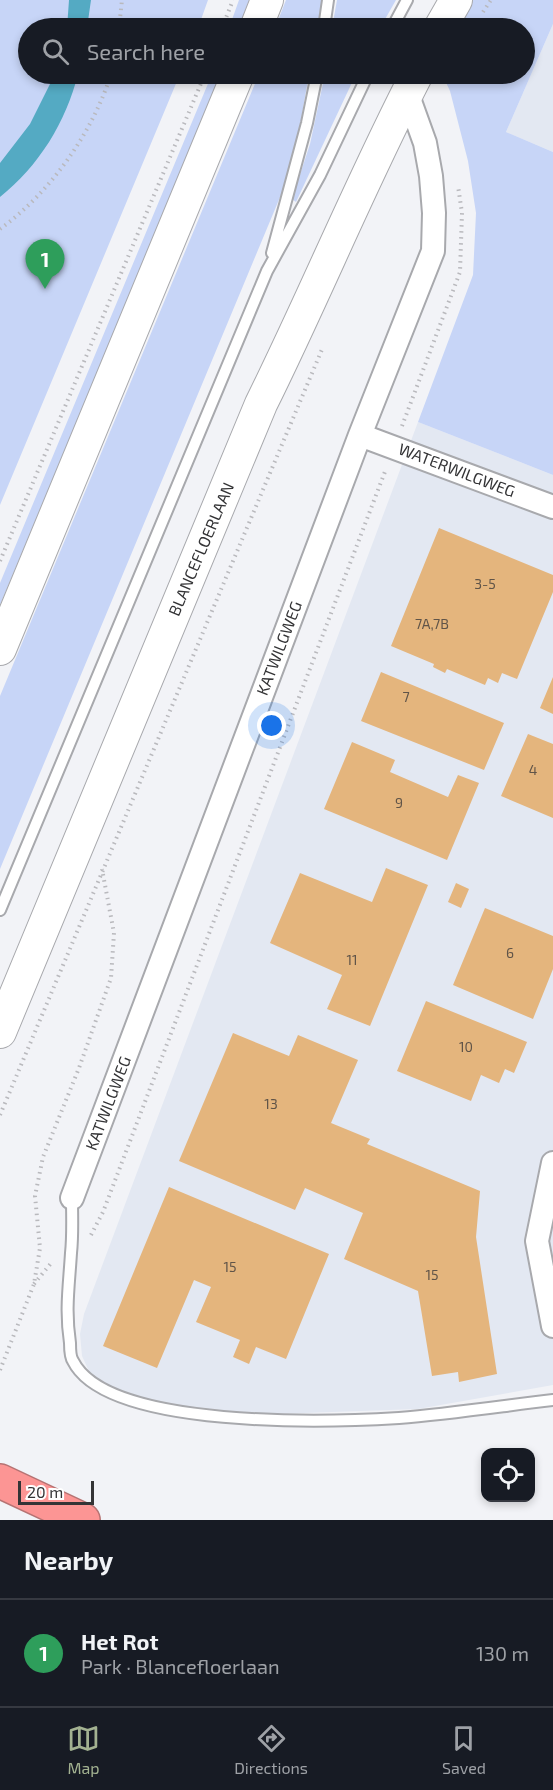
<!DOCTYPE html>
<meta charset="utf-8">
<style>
:root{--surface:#171b24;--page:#242831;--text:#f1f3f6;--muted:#9ea1a6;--line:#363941;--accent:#a3b291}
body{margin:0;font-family:"Exo 2",sans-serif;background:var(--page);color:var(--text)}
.controls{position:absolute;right:18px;bottom:18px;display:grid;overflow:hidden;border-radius:12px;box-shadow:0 3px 9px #0003}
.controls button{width:54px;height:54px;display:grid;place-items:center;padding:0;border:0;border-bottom:2px solid var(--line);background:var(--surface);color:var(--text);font:30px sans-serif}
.scale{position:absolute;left:18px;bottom:15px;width:76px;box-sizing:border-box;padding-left:6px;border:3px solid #343436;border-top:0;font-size:16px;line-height:21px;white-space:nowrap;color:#343436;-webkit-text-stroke:4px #fff;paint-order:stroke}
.you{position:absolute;left:272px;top:726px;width:21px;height:21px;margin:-15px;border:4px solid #fff;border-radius:50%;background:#1a73e8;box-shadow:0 0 0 9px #1a73e833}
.badge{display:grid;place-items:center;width:39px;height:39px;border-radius:50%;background:var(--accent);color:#fff;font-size:20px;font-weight:700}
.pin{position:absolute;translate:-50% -50px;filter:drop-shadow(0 2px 3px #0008)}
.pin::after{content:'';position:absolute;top:32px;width:21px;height:18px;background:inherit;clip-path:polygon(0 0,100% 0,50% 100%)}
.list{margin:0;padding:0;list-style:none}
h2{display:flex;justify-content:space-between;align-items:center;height:78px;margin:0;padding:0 24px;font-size:26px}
h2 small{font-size:20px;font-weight:400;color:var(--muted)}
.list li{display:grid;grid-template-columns:39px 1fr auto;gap:18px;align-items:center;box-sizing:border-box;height:108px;padding:0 24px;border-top:2px solid var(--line)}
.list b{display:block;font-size:22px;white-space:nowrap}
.list p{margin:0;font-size:20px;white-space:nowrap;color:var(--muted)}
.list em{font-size:20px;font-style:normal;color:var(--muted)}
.icon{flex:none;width:33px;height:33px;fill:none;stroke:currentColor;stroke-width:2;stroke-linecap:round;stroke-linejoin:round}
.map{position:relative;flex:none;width:553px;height:1520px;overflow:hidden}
.search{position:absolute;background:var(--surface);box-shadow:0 3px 9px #0003;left:18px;right:18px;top:18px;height:66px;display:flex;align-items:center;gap:15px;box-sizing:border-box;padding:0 21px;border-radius:33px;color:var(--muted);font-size:22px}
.sheet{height:186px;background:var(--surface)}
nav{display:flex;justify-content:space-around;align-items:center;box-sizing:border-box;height:84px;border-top:2px solid var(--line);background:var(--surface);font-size:16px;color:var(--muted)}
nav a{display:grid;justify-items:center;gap:3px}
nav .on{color:var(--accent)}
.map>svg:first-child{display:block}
.built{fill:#e3e8f2}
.green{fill:#c7d5f7}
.water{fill:#54aac3}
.building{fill:#e4b57d}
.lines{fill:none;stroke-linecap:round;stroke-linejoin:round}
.service-casing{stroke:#a8a9ad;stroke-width:14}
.minor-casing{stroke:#a8a9ad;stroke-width:26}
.secondary-casing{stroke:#a8a9ad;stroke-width:34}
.motorway-casing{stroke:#b67373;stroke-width:36}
.path{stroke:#b9b9bd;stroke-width:4;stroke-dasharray:1.5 4.5;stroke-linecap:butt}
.service{stroke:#fff;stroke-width:10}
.minor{stroke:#fff;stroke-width:22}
.secondary{stroke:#fff;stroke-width:32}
.motorway{stroke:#fc9594;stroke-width:33}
.labels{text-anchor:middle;stroke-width:5;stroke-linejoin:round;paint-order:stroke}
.number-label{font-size:14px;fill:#605448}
.street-label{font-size:16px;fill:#343436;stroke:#fff}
</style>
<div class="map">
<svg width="553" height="1520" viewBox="0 0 553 1520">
<rect width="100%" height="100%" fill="#f2f3f7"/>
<path class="built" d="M553 24V152L506 132Z
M418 422 553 475V1385L418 1409 275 1414 220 1413 161 1405 117 1394 93 1380 82 1356 80 1334 84 1314Z"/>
<path class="green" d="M0 0H208L198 28H28V74H180L0 505Z
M239 0H249L239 28H229Z
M286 0H322L317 28H275Z
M337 0H396L380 28H332Z
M469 0H553V24L506 132 553 152V475L418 422 473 275 476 213 468 161 450 91 442 74H524V28H453Z
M212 74H222L0 605V583Z
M259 74H309L298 137 283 190 0 869V696Z
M325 74H356L296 202 292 199 310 144Z"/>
<path class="water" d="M69 0H91L87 28H67Z
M55 74H78C66 122 39 166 0 197V163L30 124Z"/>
<path class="building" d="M439 528 553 575V592L517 679 502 673 498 683 488 678 485 685 447 669 445 673 433 667 434 664 391 646Z
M381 672 504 723 484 770 361 721Z
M553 677V714L540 708Z
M528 734 553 744V818L501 796Z
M352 742 395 760 390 772 448 797 458 775 479 783 447 860 324 809Z
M386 868 428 885 370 1026 327 1009 342 975 270 943 300 873 372 902Z
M456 883 469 889 461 908 448 902Z
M485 908 553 936V969L533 1019 453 985Z
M426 1001 527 1042 514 1073 505 1069 499 1083 481 1075 471 1101 397 1071Z
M233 1033 289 1056 298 1035 358 1060 331 1123 370 1139 367 1144 480 1191 476 1237 497 1374 459 1382 458 1372 432 1376 418 1291 344 1259 363 1213 305 1188 295 1210 179 1161Z
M169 1187 329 1254 286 1359 256 1347 249 1364 233 1357 240 1340 196 1322 211 1287 194 1280 157 1368 103 1346Z"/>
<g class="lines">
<g class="service-casing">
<path id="service" d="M324 28 328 0
M392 28 407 0
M272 253 307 123 317 74
M0 910 267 271 320 175 368 74
M72 1198C72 1216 73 1235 71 1253 69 1286 65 1310 70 1343 70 1349 70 1357 73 1361 107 1430 331 1422 399 1418 450 1414 502 1406 553 1400"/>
</g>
<g class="minor-casing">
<path id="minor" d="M360 435 553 507
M553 1163 537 1241 553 1326
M72 1198 360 435 433 251 434 213 431 176 425 143 407 93"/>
</g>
<g class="secondary-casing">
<path id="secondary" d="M256 28 267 0
M440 28 456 0
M0 649 238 74
M0 1032 261 404C315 295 361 182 417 74"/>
</g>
<g class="motorway-casing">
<path id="motorway" d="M0 1481 83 1520"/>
</g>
<path class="path" d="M483 12 491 0
M119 28 122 0
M222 28 233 0
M0 229C50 193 93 132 111 74
M402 426 460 272 462 213 458 186
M0 561 205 74
M0 1115 323 347
M91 1235 103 1212 386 469
M34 1284 52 1262
M0 1370 34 1284 40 1248 35 1196 43 1157 79 1068 111 978 114 933 102 869"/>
<use href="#service" class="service"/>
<use href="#minor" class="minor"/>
<use href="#secondary" class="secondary"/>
<use href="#motorway" class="motorway"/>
</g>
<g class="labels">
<g class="number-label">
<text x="485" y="589">3-5</text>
<text x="432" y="629">7A,7B</text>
<text x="406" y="702">7</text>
<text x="533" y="775">4</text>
<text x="399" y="808">9</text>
<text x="510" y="958">6</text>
<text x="352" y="965">11</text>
<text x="466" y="1052">10</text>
<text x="271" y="1109">13</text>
<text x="230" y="1272">15</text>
<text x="432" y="1280">15</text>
</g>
<g class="street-label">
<text transform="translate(457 470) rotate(21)" y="6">WATERWILGWEG</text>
<text transform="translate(201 549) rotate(-67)" y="6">BLANCEFLOERLAAN</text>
<text transform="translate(279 648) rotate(-69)" y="6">KATWILGWEG</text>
<text transform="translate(108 1103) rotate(-69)" y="6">KATWILGWEG</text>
</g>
</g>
</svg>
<div class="controls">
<button><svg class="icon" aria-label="locate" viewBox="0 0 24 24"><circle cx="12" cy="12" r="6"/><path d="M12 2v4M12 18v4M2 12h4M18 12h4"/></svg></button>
</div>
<div class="scale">20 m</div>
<div class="you"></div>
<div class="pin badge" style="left:45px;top:289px;background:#2e9e5b">1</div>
<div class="search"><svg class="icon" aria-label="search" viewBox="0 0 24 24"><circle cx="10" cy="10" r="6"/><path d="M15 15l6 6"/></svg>Search here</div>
</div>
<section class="sheet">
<h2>Nearby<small></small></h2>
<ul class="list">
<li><span class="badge" style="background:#2e9e5b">1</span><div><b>Het Rot</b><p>Park · Blancefloerlaan</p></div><em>130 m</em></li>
</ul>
</section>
<nav>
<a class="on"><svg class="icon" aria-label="map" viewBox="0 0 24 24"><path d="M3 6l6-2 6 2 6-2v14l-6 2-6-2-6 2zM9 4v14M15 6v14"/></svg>Map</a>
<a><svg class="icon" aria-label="directions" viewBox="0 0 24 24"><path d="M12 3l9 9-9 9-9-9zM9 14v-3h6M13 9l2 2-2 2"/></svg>Directions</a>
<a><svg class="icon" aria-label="saved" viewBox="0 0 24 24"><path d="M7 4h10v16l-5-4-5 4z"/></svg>Saved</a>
</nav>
